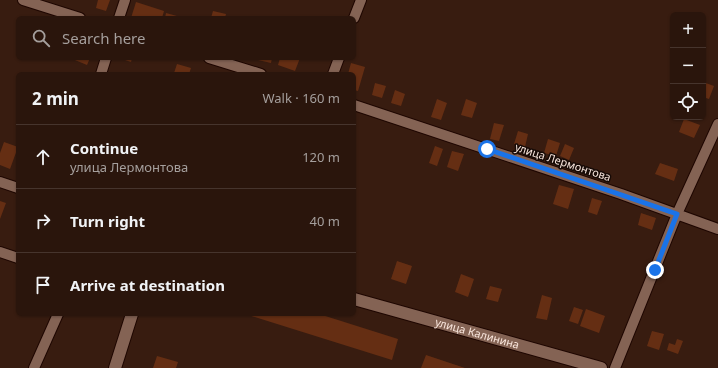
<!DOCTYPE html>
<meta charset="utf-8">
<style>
:root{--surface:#2a150c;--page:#321e15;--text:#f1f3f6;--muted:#a59f9d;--line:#46342d}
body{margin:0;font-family:"Noto Sans",sans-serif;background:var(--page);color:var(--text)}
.controls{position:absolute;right:12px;top:12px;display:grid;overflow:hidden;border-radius:6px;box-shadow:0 1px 3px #0004}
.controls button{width:36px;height:36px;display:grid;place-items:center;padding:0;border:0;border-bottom:1px solid var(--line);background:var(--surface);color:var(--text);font:20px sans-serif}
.stop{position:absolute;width:12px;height:12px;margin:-9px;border:3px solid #1a73e8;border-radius:50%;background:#fff}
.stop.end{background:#1a73e8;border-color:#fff;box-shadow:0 1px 4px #0008}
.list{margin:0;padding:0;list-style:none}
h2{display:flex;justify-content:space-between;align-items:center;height:52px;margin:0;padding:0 16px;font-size:17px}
h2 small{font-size:13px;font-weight:400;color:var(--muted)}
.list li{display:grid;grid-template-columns:26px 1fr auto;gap:12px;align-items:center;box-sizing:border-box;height:64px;padding:0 16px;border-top:1px solid var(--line)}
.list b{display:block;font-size:15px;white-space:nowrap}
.list p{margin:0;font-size:13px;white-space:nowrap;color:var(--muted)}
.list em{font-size:13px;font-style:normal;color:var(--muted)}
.icon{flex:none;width:22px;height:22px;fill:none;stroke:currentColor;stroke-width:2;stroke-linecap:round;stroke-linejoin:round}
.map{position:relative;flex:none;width:718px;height:368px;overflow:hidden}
.search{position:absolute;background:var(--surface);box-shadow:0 1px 3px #0004;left:16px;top:16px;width:340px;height:44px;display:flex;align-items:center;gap:10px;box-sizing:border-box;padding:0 14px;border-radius:6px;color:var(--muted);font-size:15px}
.panel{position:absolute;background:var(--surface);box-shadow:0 1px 3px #0004;left:16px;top:72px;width:340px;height:244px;border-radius:6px}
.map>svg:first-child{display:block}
.building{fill:#652e13}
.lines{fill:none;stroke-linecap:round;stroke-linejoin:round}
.street-casing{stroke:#1e0600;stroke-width:12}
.secondary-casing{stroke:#1e0600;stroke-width:14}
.street{stroke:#846354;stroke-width:10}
.secondary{stroke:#846354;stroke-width:12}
.route{stroke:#1a73e8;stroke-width:5}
.labels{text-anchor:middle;stroke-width:3;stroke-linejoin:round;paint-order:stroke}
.street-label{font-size:11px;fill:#f9e6dd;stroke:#160a06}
</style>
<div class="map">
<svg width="718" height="368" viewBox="0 0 718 368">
<rect width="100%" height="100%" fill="#381c10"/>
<path class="building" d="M98 0H110L106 11 96 8Z
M136 2 164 11 162 18H131Z
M213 11 226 14 225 18H211Z
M166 13 177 16V18H165Z
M70 58H90L87 65Z
M119 58H132L131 62Z
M259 58H272L271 63 258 60Z
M280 58H300L295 71 278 65Z
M351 63 365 67 358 91 354 90V74H348Z
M177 64 191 68 189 74H177L174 73Z
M703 82 714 86 709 99 703 97Z
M375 83 386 86 382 98 372 95Z
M395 90 405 94 401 106 391 103Z
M437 99 447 103 441 120 431 117Z
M466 99 477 103 472 118 461 115Z
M684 119 700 125 694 138 679 132Z
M494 123 504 125 499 141 490 139Z
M518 131 528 134 525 147 514 144Z
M548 139 560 143 556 156 544 153Z
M4 142 18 147 10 169 0 165V153Z
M565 144 574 148 569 160 560 156Z
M435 146 443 149 437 166 429 163Z
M452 151 464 154 458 171 447 167Z
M660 163 678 169 674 181 655 174Z
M559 185 574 189 568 209 553 204Z
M592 198 602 201 597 215 588 212Z
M0 201 6 203 0 219Z
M641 213 656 218 652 230 638 225Z
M397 261 412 266 406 284 391 279Z
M461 274 474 279 468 297 455 292Z
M490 286 502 289 498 302 486 299Z
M542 295 552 298 547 320 536 318Z
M574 307 583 310 578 324 569 321Z
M586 309 605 316 599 333 580 326Z
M245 314H319L398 339 392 360Z
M652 331 664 334 659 350 647 346Z
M677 339 683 341 678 354 667 350 669 343 675 345Z
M426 355 465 368H421Z
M157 356 178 362 176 368H153Z"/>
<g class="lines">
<g class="street-casing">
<path id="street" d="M23 0 80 18
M119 18 125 0
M354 18 361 0
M209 58 261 74
M101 74 106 58
M333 74 339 58
M354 105 621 194 718 229
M0 182 18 188
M0 252 18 258
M34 368 58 314
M615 368 677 214 718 124"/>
</g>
<g class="secondary-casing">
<g id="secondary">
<path id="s1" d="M354 299 601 368"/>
<path d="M115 368 132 314"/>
</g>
</g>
<use href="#street" class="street"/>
<use href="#secondary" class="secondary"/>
</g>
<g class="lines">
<path class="route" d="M487 149 677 214 655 270"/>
</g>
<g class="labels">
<g class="street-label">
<text transform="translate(563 162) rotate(18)" y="4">улица Лермонтова</text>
<text dy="4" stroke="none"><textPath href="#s1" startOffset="128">улица Калинина</textPath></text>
</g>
</g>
</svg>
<div class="controls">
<button>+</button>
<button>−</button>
<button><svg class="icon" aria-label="locate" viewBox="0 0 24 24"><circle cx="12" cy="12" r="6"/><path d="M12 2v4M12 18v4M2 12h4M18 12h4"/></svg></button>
</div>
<div class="stop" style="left:487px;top:149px"></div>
<div class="stop end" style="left:655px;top:270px"></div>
<div class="search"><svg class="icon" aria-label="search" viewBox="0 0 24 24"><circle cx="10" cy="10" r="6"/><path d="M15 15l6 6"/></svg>Search here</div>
<section class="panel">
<h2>2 min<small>Walk · 160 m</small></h2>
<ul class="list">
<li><svg class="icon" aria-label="ahead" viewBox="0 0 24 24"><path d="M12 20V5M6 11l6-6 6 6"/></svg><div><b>Continue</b><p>улица Лермонтова</p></div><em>120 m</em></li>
<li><svg class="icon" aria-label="right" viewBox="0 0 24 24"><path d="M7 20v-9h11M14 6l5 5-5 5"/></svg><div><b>Turn right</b></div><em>40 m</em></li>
<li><svg class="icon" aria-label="arrive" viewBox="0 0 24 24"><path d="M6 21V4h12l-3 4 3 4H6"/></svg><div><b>Arrive at destination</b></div></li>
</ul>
</section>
</div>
